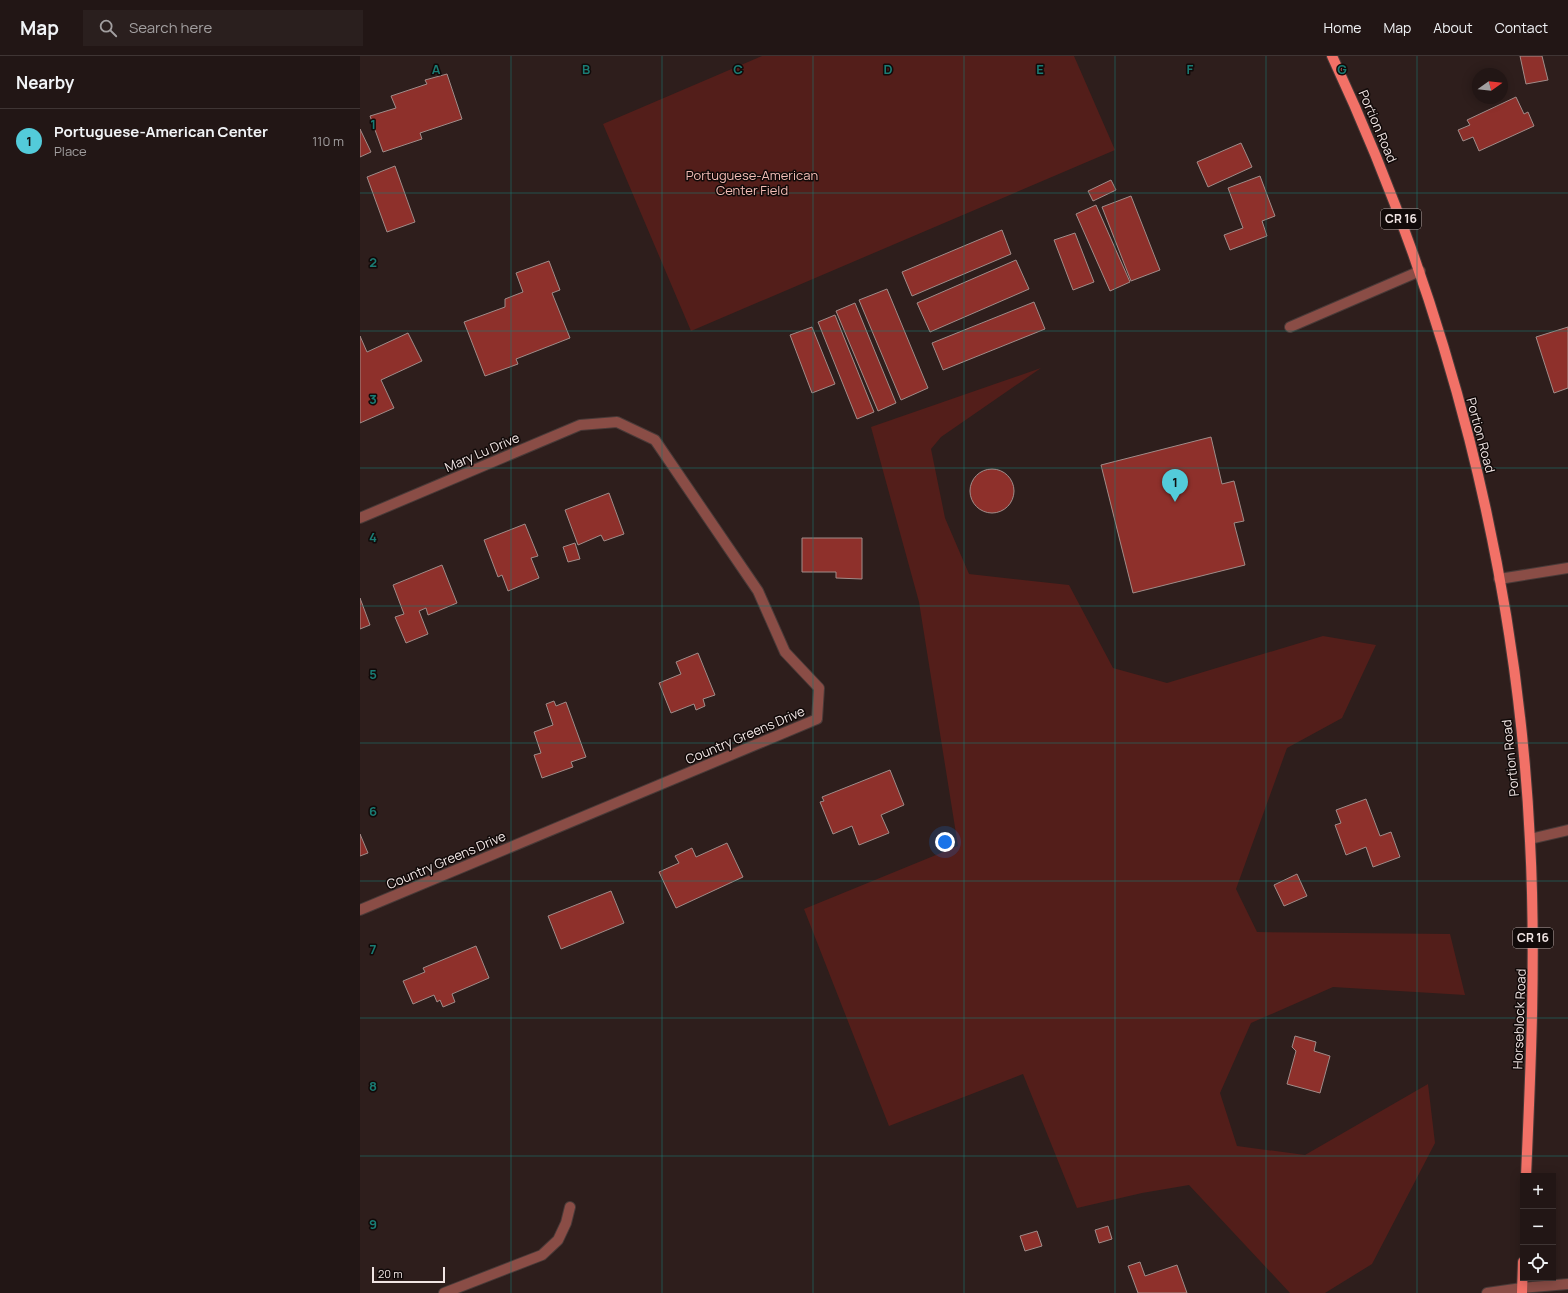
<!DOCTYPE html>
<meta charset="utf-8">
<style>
:root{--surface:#221615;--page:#2a1f1e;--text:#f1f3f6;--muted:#a29fa0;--line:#3f3534;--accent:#53cbda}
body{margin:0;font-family:Manrope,sans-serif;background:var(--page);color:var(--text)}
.controls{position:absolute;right:12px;bottom:12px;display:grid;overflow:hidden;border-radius:0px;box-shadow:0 2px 10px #0003}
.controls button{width:36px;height:36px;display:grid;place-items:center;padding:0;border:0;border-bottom:1px solid var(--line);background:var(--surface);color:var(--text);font:20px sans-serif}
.compass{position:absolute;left:1112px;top:12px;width:36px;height:36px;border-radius:50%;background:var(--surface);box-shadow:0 2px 10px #0003;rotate:75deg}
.scale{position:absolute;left:12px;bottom:10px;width:73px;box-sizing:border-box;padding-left:4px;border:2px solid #f1e5e4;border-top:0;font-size:11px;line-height:14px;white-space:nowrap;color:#f1e5e4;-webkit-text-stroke:3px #110a09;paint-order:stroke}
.you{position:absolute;left:585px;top:786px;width:14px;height:14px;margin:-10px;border:3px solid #fff;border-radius:50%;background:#1a73e8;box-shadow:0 0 0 6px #1a73e833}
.badge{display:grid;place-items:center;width:26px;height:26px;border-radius:50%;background:var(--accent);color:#111;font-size:13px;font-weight:700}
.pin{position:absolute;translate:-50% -33px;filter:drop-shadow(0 1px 2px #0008)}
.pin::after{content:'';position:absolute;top:21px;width:14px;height:12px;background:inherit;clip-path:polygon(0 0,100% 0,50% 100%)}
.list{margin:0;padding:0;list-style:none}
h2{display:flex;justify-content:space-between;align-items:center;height:52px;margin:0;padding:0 16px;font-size:17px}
h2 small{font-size:13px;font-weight:400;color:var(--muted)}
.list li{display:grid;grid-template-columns:26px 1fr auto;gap:12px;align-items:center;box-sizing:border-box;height:64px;padding:0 16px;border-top:1px solid var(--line)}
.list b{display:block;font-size:15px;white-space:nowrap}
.list p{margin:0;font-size:13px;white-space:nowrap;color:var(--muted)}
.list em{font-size:13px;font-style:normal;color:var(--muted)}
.icon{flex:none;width:22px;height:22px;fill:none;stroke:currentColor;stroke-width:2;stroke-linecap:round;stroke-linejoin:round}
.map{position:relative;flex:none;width:1208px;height:1237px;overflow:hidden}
header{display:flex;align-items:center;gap:24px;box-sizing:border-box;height:56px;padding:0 20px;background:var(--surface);border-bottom:1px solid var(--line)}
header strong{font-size:19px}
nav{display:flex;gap:22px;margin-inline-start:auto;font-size:14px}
.search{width:280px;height:36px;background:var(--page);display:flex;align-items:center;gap:10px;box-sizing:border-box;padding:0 14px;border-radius:0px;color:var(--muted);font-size:15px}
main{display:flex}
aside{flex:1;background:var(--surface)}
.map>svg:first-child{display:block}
.green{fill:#531e1a}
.building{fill:#8e302b;stroke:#a08c89}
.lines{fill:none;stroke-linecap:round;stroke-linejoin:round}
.service-casing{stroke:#493a38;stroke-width:12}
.minor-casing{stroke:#493a38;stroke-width:12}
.tertiary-casing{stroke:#493a38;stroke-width:12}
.primary-casing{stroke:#493a38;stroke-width:12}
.service{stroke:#8a4d46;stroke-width:10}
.minor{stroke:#8a4d46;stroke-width:10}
.tertiary{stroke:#8a4d46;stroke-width:10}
.primary{stroke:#f27167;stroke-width:10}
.grid{fill:none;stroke:#1a7c74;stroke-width:1;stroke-opacity:0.55}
.labels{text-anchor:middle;stroke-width:3;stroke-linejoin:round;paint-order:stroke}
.shield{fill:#110a09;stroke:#aea3a2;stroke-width:1}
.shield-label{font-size:12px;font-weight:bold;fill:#f1e5e4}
.street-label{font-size:13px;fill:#f1e5e4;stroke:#110a09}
.park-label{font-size:13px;fill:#f3bdb6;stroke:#110a09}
.grid-label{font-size:13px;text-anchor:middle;font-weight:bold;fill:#1a7c74;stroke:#110a09;stroke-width:3;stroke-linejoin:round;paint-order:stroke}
</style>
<header>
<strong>Map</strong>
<div class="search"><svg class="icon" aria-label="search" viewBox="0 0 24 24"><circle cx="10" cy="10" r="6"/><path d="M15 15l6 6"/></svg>Search here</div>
<nav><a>Home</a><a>Map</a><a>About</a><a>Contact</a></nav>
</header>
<main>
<aside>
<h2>Nearby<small></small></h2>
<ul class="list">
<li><span class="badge">1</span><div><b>Portuguese-American Center</b><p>Place</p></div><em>110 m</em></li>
</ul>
</aside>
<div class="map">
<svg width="1208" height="1237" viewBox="0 0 1208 1237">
<rect width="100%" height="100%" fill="#2e1e1c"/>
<path class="green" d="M402 0H714L755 94 331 275 243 68Z
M681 312 581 381 571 393 585 462 609 518 709 529 753 612 807 627 963 580 1016 589 982 662 927 692 876 833 897 876 1090 878 1105 939 973 931 891 967 860 1037 877 1090 945 1099 1068 1028 1075 1087 1012 1208 965 1237H930L829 1129 782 1137 717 1152 663 1018 529 1070 444 853 598 790 559 546 511 371Z"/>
<path class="building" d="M1160 0H1182L1188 24 1166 28Z
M87 18 102 63 60 77 62 83 23 96 10 60 36 52 31 40 67 28 65 24Z
M1156 41 1164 58 1168 56 1174 70 1119 95 1113 81 1103 85 1098 74 1110 69 1107 64Z
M0 73 11 96 0 101Z
M881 87 892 111 848 131 837 106Z
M35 110 55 166 27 176 7 121Z
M900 120 915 160 902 165 907 180 870 194 864 179 883 172 868 132Z
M751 124 756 134 733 145 728 135Z
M771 140 800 214 771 225 742 151Z
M736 149 770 226 750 235 716 158Z
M642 174 651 198 552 240 542 216Z
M715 177 734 226 713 234 694 184Z
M656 204 669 233 570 276 557 247Z
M189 205 200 234 192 237 210 282 156 303 158 308 125 320 104 266 145 251V243L163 236 156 217Z
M527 233 568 332 541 344 499 244Z
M674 246 685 273 583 314 572 287Z
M495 247 536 347 518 355 476 255Z
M475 259 514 356 497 363 458 266Z
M452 271 475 328 452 337 430 279Z
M1208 271V332L1194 337 1176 281Z
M48 277 62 305 21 324 34 352 0 367V280L7 296Z
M851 381 862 428 874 425 884 465 874 467 885 509 773 537 741 409Z
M610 435a22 22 0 1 1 44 0a22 22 0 1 1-44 0Z
M249 437 264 478 244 485 241 479 218 489 205 454Z
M165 468 178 500 171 502 179 522 148 535 142 519 138 521 124 484Z
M442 482H502V523L476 522V516H442Z
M215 487 220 503 208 506 203 491Z
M82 509 97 547 68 559 66 552 59 555 68 578 46 587 35 561 44 558 33 529Z
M0 542 10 569 0 573Z
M338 597 355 639 343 643 345 650 336 654 334 648 311 657 299 627 321 618 316 606Z
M194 645 196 650 206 646 226 701 211 706 213 711 182 722 174 699 181 697 174 676 193 669 186 648Z
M530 714 544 749 521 759 529 777 499 789 492 770 473 778 460 746 464 745 462 741Z
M1006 743 1020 780 1031 776 1040 801 1013 811 1006 791 986 799 975 769 981 767 976 754Z
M0 778 8 797 0 800Z
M367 787 383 821 316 852 299 816 319 807 315 800 332 792 336 801Z
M937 818 947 840 924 850 914 829Z
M251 835 264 867 201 893 188 860Z
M116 890 129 922 92 938 95 946 83 951 80 944 77 946 74 939 53 948 43 925 65 916 63 912Z
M935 980 956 986 954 995 970 1000 960 1037 927 1028 936 995 932 991Z
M748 1170 752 1183 739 1187 735 1174Z
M677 1175 682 1190 665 1195 660 1180Z
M780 1206 785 1220 817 1209 827 1237H778L768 1210Z"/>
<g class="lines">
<g class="service-casing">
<path id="service" d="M930 271 1060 215
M1170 783 1208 774"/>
</g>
<g class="minor-casing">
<path id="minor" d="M0 462 220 369 257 366 295 384 398 535 425 596 459 632 457 663 0 854
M84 1237 182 1199 198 1184 206 1167 210 1151"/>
</g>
<g class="tertiary-casing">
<path id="tertiary" d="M1139 523 1208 512
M1127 1237 1162 1232 1208 1228"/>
</g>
<g class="primary-casing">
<path id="primary" d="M972 0C1087 246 1157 514 1170 785 1176 897 1171 1008 1166 1120
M1162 1237 1163 1206"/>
</g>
<use href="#service" class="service"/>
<use href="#minor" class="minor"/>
<use href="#tertiary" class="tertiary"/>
<use href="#primary" class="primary"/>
</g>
<path class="grid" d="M151 0V1237M302 0V1237M453 0V1237M604 0V1237M755 0V1237M906 0V1237M1057 0V1237M0 137H1208M0 275H1208M0 412H1208M0 550H1208M0 687H1208M0 825H1208M0 962H1208M0 1100H1208"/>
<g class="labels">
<g class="shield">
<rect x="1021" y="153" width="40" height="20" rx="3"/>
<rect x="1153" y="872" width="40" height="20" rx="3"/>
</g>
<g class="shield-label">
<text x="1041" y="167">CR 16</text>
<text x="1173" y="886">CR 16</text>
</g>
<g class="street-label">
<text transform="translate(1018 70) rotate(67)" y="5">Portion Road</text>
<text transform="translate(1121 379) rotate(75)" y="5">Portion Road</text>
<text transform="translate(122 396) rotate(-23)" y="5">Mary Lu Drive</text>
<text transform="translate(385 679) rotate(-23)" y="5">Country Greens Drive</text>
<text transform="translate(1150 702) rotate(-96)" y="5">Portion Road</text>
<text transform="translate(86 804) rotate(-23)" y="5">Country Greens Drive</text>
<text transform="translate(1159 963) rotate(-88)" y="5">Horseblock Road</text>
</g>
<g class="park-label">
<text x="392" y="124">Portuguese-American<tspan x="392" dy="15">Center Field</tspan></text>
</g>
</g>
<g class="grid-label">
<text x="76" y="18">A</text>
<text x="226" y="18">B</text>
<text x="378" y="18">C</text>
<text x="528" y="18">D</text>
<text x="680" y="18">E</text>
<text x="830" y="18">F</text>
<text x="982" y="18">G</text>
<text x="13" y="73">1</text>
<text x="13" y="211">2</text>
<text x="13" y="348">3</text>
<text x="13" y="486">4</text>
<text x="13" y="623">5</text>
<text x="13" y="760">6</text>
<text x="13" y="898">7</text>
<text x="13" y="1035">8</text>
<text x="13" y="1173">9</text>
</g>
</svg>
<div class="controls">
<button>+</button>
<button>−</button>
<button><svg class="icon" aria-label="locate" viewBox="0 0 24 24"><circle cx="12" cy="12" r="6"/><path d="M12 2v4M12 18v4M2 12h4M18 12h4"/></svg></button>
</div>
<svg class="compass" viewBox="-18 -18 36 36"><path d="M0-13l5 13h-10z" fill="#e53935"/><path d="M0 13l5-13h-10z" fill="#a29fa0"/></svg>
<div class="scale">20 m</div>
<div class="you"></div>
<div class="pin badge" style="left:815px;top:446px">1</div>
</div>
</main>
